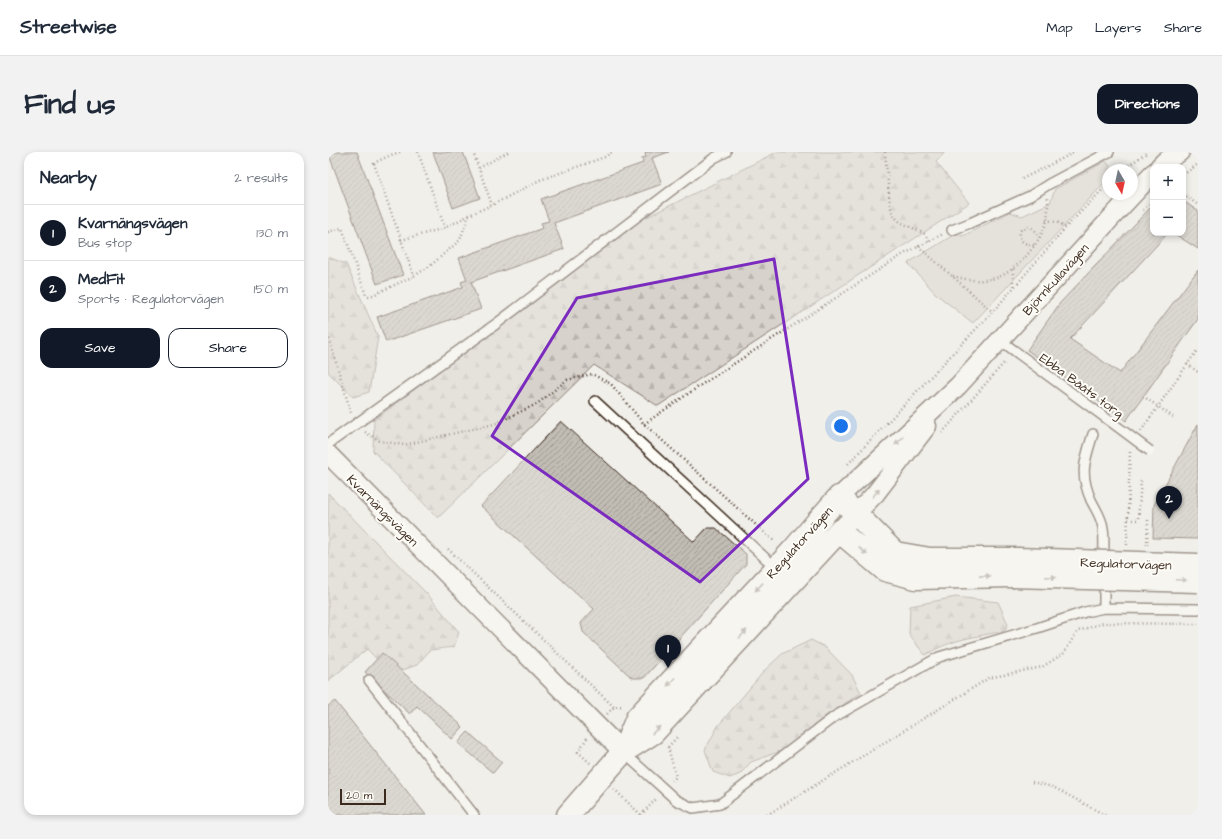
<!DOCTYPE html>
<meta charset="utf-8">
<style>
:root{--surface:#fff;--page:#f2f2f3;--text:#1f2937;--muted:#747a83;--line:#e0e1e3;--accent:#111827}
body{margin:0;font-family:"Architects Daughter",sans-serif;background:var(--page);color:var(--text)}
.controls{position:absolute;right:12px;top:12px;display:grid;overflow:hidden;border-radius:8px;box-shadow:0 2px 6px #0003}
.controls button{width:36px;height:36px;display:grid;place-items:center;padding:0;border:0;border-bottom:1px solid var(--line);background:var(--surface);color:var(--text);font:20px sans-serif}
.compass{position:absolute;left:774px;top:12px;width:36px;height:36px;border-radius:50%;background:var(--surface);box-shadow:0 2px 6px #0003;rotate:171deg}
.scale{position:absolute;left:12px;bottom:10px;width:46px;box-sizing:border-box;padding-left:4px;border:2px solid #3b2a1e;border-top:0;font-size:11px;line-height:14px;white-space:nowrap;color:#3b2a1e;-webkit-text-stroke:3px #fdfcf7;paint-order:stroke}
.you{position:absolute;left:513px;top:274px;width:14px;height:14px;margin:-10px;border:3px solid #fff;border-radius:50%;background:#1a73e8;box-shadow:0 0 0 6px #1a73e833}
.badge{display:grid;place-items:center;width:26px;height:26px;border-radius:50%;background:var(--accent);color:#fff;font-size:13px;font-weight:700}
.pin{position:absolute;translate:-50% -33px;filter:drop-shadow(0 1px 2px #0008)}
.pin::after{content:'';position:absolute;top:21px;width:14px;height:12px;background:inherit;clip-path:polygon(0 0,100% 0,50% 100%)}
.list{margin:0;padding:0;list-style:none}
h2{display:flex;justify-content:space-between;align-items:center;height:52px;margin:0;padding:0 16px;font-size:17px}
h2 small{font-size:13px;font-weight:400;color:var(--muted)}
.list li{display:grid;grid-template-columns:26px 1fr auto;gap:12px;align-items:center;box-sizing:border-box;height:56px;padding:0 16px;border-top:1px solid var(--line)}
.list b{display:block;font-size:15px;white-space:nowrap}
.list p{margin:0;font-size:13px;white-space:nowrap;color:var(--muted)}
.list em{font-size:13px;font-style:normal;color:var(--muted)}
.actions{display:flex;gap:8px;padding:12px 16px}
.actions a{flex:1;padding:9px 0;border:1px solid var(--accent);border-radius:12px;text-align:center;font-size:14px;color:var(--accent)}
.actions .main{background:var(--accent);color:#fff}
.map{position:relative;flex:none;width:870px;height:663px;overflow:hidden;border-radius:12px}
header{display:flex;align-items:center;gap:24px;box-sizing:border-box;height:56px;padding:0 20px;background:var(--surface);border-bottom:1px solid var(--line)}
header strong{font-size:19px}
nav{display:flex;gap:22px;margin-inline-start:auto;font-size:14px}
.intro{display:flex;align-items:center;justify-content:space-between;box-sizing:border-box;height:96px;padding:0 24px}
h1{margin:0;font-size:28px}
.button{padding:10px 18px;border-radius:12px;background:var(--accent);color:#fff;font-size:14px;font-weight:700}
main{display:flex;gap:24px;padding:0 24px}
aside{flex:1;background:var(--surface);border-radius:12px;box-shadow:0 2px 6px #0003}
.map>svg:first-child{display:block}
.forest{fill:url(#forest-firs);stroke:#897e75}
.green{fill:#d7d2cc;stroke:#897e75}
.building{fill:url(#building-hatch);stroke:#3b2a1e}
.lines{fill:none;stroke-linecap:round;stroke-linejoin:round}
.service-casing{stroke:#3b2a1e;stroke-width:12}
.minor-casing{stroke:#3b2a1e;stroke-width:21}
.tertiary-casing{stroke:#3b2a1e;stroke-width:25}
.path{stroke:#3b2a1e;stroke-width:2.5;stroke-dasharray:1 3;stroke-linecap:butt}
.service{stroke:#fdfcf7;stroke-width:9}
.minor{stroke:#fdfcf7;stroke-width:18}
.tertiary{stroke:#fdfcf7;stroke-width:22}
.service-bridge-casing{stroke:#3b2a1e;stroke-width:12;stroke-linecap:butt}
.tertiary-bridge-casing{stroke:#3b2a1e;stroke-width:25;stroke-linecap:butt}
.path-bridge{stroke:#3b2a1e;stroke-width:2.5;stroke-dasharray:1 3;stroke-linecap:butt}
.service-bridge{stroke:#fdfcf7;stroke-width:9}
.tertiary-bridge{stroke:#fdfcf7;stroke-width:22}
.oneway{fill:#9c938a}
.marked{fill:none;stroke:#7b2cbf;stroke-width:3;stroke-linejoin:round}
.labels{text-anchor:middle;stroke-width:4;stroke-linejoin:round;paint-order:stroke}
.street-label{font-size:13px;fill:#3b2a1e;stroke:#fdfcf7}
</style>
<header>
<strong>Streetwise</strong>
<nav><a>Map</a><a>Layers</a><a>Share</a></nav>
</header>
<div class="intro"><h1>Find us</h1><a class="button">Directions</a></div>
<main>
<aside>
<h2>Nearby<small>2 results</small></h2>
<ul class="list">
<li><span class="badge">1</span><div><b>Kvarnängsvägen</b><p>Bus stop</p></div><em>130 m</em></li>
<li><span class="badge">2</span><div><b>MedFit</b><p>Sports · Regulatorvägen</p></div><em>150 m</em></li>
</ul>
<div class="actions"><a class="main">Save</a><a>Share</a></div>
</aside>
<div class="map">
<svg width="870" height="663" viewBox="0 0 870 663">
<defs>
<pattern id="forest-firs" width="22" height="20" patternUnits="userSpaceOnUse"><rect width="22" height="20" fill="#d7d2cc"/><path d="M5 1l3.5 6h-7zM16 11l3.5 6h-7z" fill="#b9b4af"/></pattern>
<pattern id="building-hatch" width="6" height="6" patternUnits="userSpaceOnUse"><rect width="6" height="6" fill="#c1bcb4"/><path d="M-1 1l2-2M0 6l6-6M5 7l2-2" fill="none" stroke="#9e9992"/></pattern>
</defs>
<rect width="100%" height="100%" fill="#f1efea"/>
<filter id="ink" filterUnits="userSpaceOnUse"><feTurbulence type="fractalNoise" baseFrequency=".025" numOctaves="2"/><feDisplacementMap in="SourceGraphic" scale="8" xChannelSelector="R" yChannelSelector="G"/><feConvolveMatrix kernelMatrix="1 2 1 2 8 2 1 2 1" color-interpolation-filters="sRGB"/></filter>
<g filter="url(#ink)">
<path class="forest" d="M449 0H617L608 10 641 51 330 254 266 213 110 366 45 299 46 268 309 70Z
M0 105 18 112 50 185 41 240 25 245 0 220Z
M0 341 100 443 131 480 126 495 102 498 89 513 63 522 39 497 0 529Z
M628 445 670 450 680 472 676 479C646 485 624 487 597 503L581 483 582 454Z
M483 488 497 495 524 523 533 541 496 565 458 597 423 610 412 622 402 626 385 620 377 598 390 574 437 518 454 502Z"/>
<path class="green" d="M778 9 784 18H780V27L645 171 608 142 580 111 627 82 635 84 682 60 694 64 722 51 727 37Z"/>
<path class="building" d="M0 0H29L75 123 49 132Z
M105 0H135L152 46 125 56Z
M317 0H341L324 6 334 32 226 71 236 97 143 130 153 157 58 190 49 165 135 135 133 130 139 128 131 106 215 76 213 71 221 69 213 47 315 11 314 6 318 5Z
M855 49 870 59V97L845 81H855Z
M825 53V81H840L742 187 792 221 870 118V167L798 269 699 198 732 151Z
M233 269 366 390 379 376H388L418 402V412L316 526H304L255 480 253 471 266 457 153 354Z
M870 272V387L825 386 826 353Z
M54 501 135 575 124 587 89 554 82 562 37 520Z
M7 549 98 663H0V554Z
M140 580 174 610 165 621 130 591Z"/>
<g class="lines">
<g class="service-casing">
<path id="service" d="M624 78 642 71 702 44 721 32 781 0
M672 188 794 278
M267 249 448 416
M765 282C757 308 751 321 763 348 768 358 774 366 775 376 777 388 775 400 776 411
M0 292 168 172 386 6 398 0
M776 426V456
M41 528 146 663
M295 600 348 648 365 656 392 652 506 565 611 505 709 476 757 460 776 456 870 457"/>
</g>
<g class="minor-casing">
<path id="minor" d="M831 15 836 10 852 0
M0 302 295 600
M511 345 630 234 784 65 825 21
M511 379 547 342 599 274"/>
</g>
<g class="tertiary-casing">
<path id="tertiary" d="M295 600 309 566 466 397 489 370 511 345 567 401 602 407H689
M240 663 295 600 325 581 511 379 557 418 588 426 684 424"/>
</g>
<path class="path" d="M72 0 63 3 48 10 46 12 86 124 102 114 132 88 141 63 164 53 212 28 277 5 284 0
M90 0 117 76
M145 0 164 53
M557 0 562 53 565 63 572 70 597 82 601 89
M151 16 180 0
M794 18 820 0
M855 23 870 12
M694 27 747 0
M855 42 870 53
M815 58 825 49
M718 68 732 71 738 76
M0 80 14 76 38 143 41 144 45 143 86 124
M73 88 117 76 141 63
M706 93C696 93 689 88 693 78L701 75C707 77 709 80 710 86
M590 94 665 160
M685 117V131L687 135
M625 124C639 128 653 130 667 126 689 120 714 89 719 68 720 61 720 53 720 46
M0 183 23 261
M859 212 870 220
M316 272 373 233 574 103 615 82
M813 279 870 197
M37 280 52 289 76 293 166 272 209 252 239 228 264 222 283 232 316 272 447 390
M614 281 676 211
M520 312 668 156 740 73 780 32
M800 368H810L813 329
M799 393 802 298
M819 393 820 367
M120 397 286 555
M279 562 286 555 295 554
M259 586 250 600 262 611
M340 595 350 584
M340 595 348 625 344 629
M704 630 725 635 777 663
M286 637 313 663
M313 663 329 646
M439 663 661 526 714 515 735 502 750 479 775 471 870 472"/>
<use href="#service" class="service"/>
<use href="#minor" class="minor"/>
<use href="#tertiary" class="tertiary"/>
<g class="service-bridge-casing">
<path id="service-bridge" d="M794 278 822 299"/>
</g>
<g class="tertiary-bridge-casing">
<path id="tertiary-bridge" d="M689 407 870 413
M684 424 870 429"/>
</g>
<path class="path-bridge" d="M815 244 845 265"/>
<use href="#service-bridge" class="service-bridge"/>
<use href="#tertiary-bridge" class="tertiary-bridge"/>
</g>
<defs><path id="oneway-solid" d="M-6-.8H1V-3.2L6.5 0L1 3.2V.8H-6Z"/></defs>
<g class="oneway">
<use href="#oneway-solid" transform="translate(571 289) rotate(137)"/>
<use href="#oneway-solid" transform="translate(548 341) rotate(-50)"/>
<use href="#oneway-solid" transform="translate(535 399) rotate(40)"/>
<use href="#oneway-solid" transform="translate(657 424) rotate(-1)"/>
<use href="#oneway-solid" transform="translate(723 425) rotate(2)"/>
<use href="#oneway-solid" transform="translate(853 428) rotate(2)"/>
<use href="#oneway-solid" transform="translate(431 435) rotate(133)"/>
<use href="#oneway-solid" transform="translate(415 482) rotate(-48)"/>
<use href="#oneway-solid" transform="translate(343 530) rotate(133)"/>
<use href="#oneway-solid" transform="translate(328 578) rotate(-44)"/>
</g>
</g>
<path d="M0 0H870V663H0ZM446 107 480 327 372 430 164 284 249 146Z" fill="#f1efea" fill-opacity=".55" fill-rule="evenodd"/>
<path class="marked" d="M446 107 480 327 372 430 164 284 249 146Z"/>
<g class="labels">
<g class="street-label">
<text transform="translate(727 127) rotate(-48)" y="5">Björnkullavägen</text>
<text transform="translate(754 233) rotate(36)" y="5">Ebba Bååts torg</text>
<text transform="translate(55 358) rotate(45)" y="5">Kvarnängsvägen</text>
<text transform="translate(471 390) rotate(-48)" y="5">Regulatorvägen</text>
<text transform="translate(798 411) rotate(2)" y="5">Regulatorvägen</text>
</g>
</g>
</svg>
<div class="controls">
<button>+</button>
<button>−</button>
</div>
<svg class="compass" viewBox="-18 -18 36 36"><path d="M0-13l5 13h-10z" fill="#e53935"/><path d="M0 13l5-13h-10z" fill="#747a83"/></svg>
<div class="scale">20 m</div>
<div class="you"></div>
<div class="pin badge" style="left:340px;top:516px">1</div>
<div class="pin badge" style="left:841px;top:367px">2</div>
</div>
</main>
